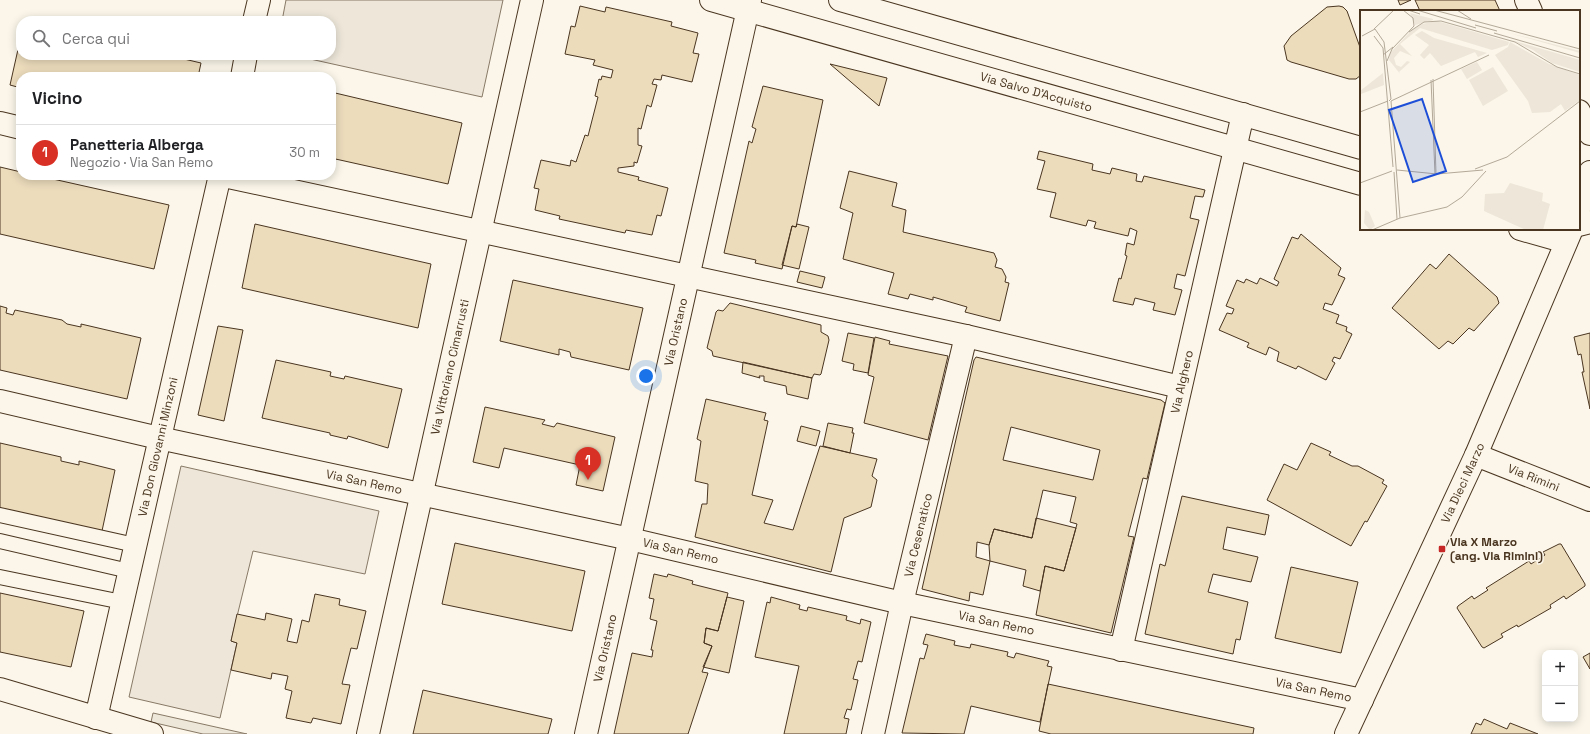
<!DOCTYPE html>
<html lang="it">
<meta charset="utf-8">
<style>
:root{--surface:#fff;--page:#f2f2f2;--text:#202124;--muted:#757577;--line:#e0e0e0;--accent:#d93025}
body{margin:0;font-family:"Space Grotesk",sans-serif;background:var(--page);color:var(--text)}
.controls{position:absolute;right:12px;bottom:12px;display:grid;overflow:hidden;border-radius:8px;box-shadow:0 2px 10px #0003}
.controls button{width:36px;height:36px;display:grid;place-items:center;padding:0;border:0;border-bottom:1px solid var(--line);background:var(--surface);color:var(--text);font:20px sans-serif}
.you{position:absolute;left:646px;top:376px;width:14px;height:14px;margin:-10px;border:3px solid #fff;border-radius:50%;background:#1a73e8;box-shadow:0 0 0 6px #1a73e833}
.badge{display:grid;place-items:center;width:26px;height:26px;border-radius:50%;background:var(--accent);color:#fff;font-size:13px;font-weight:700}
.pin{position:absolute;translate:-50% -33px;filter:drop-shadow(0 1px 2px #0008)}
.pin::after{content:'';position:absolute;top:21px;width:14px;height:12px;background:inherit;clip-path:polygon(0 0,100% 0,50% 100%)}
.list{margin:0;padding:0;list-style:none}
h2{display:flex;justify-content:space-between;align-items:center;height:52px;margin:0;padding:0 16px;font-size:17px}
h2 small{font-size:13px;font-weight:400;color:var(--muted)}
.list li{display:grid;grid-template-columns:26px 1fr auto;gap:12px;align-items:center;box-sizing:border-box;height:56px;padding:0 16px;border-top:1px solid var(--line)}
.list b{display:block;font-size:15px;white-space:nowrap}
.list p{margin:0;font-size:13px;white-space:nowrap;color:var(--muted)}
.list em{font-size:13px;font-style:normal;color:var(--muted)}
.icon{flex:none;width:22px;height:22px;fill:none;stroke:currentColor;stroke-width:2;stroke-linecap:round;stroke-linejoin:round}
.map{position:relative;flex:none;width:1590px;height:734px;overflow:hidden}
.search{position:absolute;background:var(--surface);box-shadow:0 2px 10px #0003;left:16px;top:16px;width:320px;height:44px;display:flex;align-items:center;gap:10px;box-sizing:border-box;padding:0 14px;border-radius:16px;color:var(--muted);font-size:15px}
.panel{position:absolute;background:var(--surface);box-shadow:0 2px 10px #0003;left:16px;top:72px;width:320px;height:108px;border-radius:16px}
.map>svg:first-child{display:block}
.green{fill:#ede6d9;stroke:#887966}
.parking{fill:#ede7d9;stroke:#887966}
.building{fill:#ecdcbc;stroke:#4a3520;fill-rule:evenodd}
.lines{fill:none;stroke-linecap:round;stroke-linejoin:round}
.lane-casing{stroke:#4a3520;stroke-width:16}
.street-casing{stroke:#4a3520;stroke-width:24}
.secondary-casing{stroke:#4a3520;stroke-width:24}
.lane{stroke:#fbf6e9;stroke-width:14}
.street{stroke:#fbf6e9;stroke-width:22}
.secondary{stroke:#fbf6e9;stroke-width:22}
.poi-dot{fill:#c62828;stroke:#fbf6e9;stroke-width:1.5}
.labels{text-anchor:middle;stroke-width:3;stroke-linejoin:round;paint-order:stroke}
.street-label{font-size:12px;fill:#4a3520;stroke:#fbf6e9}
.poi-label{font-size:12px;font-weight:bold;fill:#4a3520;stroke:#fbf6e9;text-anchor:start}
.inset-road{fill:none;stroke:#b4a999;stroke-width:1}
.view{fill:#1d4ed8;fill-opacity:0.15;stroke:#1d4ed8;stroke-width:2}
.inset-edge{fill:none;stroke:#4a3520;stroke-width:2}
</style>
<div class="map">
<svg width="1590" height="734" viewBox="0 0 1590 734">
<rect width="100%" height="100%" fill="#fbf6e9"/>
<path class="green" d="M286 0H503L482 97 292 55H331V21H282Z
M181 466 379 511 365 574 253 551 231 641 237 643 220 718 129 697Z"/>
<path class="parking" d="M153 713 247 734H203L151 722Z"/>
<path class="building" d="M1398 0H1411L1400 5Z
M1415 0H1495L1500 11H1420Z
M580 6 605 12 606 7 672 22 671 26 698 33 693 53 699 54 692 82 662 75 661 80 654 79 652 84 657 85 651 107 647 105 641 129 638 128V145L642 146 637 163 634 162V166L618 168V172L639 177 638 180 668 188 661 216 657 215 652 235 626 230 625 233 559 219 560 216 535 210 539 189 534 188 541 160 570 166 571 160 576 162 585 135 588 136 598 97 595 96 599 79 601 80 602 76 611 78 613 70 593 65 595 60 565 54 571 26 575 27Z
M1339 6 1343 7 1347 11 1361 50V75L1356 79H1349L1291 62 1287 60 1284 46 1291 36 1327 7Z
M21 36V55H167L201 63 198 77H21V88L10 85Z
M830 64 887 78 879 106Z
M763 86 823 100 796 227 792 226 782 269 755 263 756 260 724 253 749 141 752 143 756 129 752 127Z
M331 92 462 123 448 184 331 158Z
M1039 151 1093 164 1092 170 1110 174 1112 168 1137 174 1136 181 1142 182 1144 176 1205 190 1203 197 1195 196 1190 218 1199 220 1185 276 1177 274 1174 288 1182 290 1175 315 1153 310 1155 303 1135 298 1133 305 1113 301 1119 278 1121 279 1127 256 1125 255 1127 243 1134 245 1137 231 1130 228 1128 236 1094 228 1096 222 1088 220 1086 226 1050 217 1056 193 1037 189 1045 161 1037 159Z
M0 167 21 172V175H35L169 205 154 269 0 234Z
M849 171 897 183 892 206 906 210 903 232 994 253 997 260 995 267 1002 269 1006 277 1005 282 1009 283 1000 321 965 312 967 307 933 297V300L910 294 908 299 888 294 894 273 843 259 853 213 840 208Z
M255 224 431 264 418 328 242 288Z
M797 224 809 227 799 269 782 265 792 226 796 227Z
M1301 234 1341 268 1338 275 1345 278 1332 305 1325 303 1323 309 1339 315 1336 323 1347 327 1346 331 1352 334 1340 359 1334 357 1332 361 1335 363 1326 380 1298 366 1296 369 1277 361 1279 352 1269 347 1266 355 1247 347 1249 343 1219 330 1227 313 1232 314 1234 309 1226 306 1237 280 1244 283 1246 279 1257 284 1260 278 1277 286 1279 282 1274 279 1292 237 1298 239Z
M1449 254 1497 297 1499 303 1474 331 1469 328 1453 344 1448 341 1439 349 1392 308 1430 264 1436 269Z
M800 271 825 277 822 288 797 282Z
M513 280 643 308 629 370 571 357 570 352 559 349V355L500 341Z
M730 303 821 325V332L828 336 829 340 821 374 820 375 814 374 812 378 713 356 712 351 707 348 716 312 718 310 723 311Z
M0 306 7 308 6 313 13 315 15 310 62 320 67 324 81 327V324L141 338 127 399 0 370Z
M218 326 243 330 224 421 198 415Z
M848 333 874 338 868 373 853 370 854 364 842 361Z
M1590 333V409L1582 372H1584L1581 354 1578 355 1574 337Z
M875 337 890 341 889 344 948 356 928 440 864 423 874 377 868 375Z
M976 357 1161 400 1165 403 1147 479 1143 478 1128 536 1134 537 1111 633 1036 615 1045 566 1064 571 1077 524 1070 522 1076 497 1043 490 1032 538 994 529 989 545 977 542 976 557 990 561 983 595 970 592 969 601 922 589 974 360ZM1011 427 1100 450 1093 480 1003 460Z
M276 360 331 372 330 376 344 379 345 376 402 389 388 448 348 436 347 439 330 435V433L262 418Z
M743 362 812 378 808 399 787 394 786 386 764 381V376H759L760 378 742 373Z
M706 399 766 413 764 420 768 421 752 495 773 500 764 523 793 530 820 446 877 459 872 476 877 480 871 507 844 518 831 572 695 537 702 504H707L708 484 695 481 701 441 697 439Z
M485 407 545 420 542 424 554 427 557 423 615 437 603 491 576 485 580 465 504 448 499 468 473 462Z
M828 423 853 428 852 433H854L850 453 823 446Z
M801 426 820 431 816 446 797 441Z
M0 443 61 457V461L79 465V461L115 470 102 531 0 508Z
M1311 443 1331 452 1329 455 1352 466H1358L1384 480 1382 483 1387 486 1367 522 1365 521 1351 546 1267 500 1284 464 1297 470Z
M1182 496 1269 515 1265 535 1227 527 1223 549 1258 557 1251 582 1213 574 1208 592 1248 602 1240 640 1236 639 1233 654 1145 634 1160 564 1165 566Z
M1036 518 1076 528 1064 571 1045 566 1040 591 1023 586 1026 570 990 561 989 545 994 529 1032 538Z
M455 543 585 571 572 631 442 604Z
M1559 544H1561L1585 584V586L1566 599 1564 596 1550 605 1551 608 1518 627 1517 625 1501 634 1503 637 1484 648 1482 647 1457 608 1458 606 1472 596 1474 599 1488 590 1486 588 1529 561 1531 564 1545 555 1543 552Z
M1291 567 1358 582 1341 653 1275 638Z
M654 574 667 577 668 574 693 581 692 584 728 593 718 631 706 628 704 643 712 646 702 672 708 673 688 734H614L632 653 652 657 653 650H651L657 621 650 619 654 599 649 598Z
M0 593 84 611 71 667 0 652Z
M315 594 340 599 339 605 366 611 357 649 351 648 342 684 350 685 341 724 313 718 311 723 286 718 292 691 285 689 288 676 272 673 271 679 231 670 237 643 231 641 237 614 265 620 266 613 292 619 287 641 297 643 302 620 309 622Z
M727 597 744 601 729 673 703 667 712 646 704 643 706 628 718 631Z
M771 597 800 605 799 609 807 611 808 607 847 616 846 620 860 624 861 619 871 622 862 662 858 661 853 679 858 680 851 710 847 709 844 718 849 719 846 734H784L799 666 755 657 767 602 770 603Z
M926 634 955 641 954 645 970 648 971 644 1008 652 1007 656 1014 658 1016 653 1049 661 1047 666 1052 667 1040 722 971 706 964 734 902 733 920 658 924 659 928 645 923 644Z
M1590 653V669L1583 657Z
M1048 684 1254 728 1253 734H1051L1039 731Z
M423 690 552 719 548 734H413Z
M1484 719 1507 729 1510 723 1538 734H1471L1476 723 1481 725Z"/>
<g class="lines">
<g class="lane-casing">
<path id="lane" d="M0 515 135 545
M0 541 129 571
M0 577 122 602"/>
</g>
<g class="street-casing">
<g id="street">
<path d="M1526 0 1531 11"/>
<path d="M254 21 259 0"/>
<path d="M242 77 246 55"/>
<path d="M1579 111 1590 134"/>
<path d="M0 123 21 128"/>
<path d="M219 175 966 336 1180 387"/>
<path d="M1579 225 1590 222"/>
<path id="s1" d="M0 401 159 438 630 539 902 603 1362 700"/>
<path id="s2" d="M1476 455 1590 500"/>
<path id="s3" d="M1121 650 1243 114"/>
<path id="s4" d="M96 718 220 175"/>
<path id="s5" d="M368 734 532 0"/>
<path id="s6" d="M586 734 750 0"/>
<path id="s7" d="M873 734 902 603 966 336"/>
</g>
</g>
<g class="secondary-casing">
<g id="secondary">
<path id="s8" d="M711 0 1361 184"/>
<path d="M840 0 1361 148"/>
<path d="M1579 209 1590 172"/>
<path d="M1520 229 1566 242"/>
<path d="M0 689 152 734"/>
<path id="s9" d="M1346 734 1476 455 1572 229"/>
</g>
</g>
<use href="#lane" class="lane"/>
<use href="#street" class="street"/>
<use href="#secondary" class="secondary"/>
</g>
<rect class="poi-dot" x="1438" y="545" width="8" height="8" rx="2"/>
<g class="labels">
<g class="street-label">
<text dy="4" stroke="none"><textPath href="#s8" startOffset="338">Via Salvo D'Acquisto</textPath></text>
<text dy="4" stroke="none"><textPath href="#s6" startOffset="412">Via Oristano</textPath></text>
<text dy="4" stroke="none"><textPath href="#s5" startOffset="376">Via Vittoriano Cimarrusti</textPath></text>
<text dy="4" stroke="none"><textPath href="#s3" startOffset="275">Via Alghero</textPath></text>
<text dy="4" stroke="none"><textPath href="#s4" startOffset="278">Via Don Giovanni Minzoni</textPath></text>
<text dy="4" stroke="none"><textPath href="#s2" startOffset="62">Via Rimini</textPath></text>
<text dy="4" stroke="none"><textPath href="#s1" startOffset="373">Via San Remo</textPath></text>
<text dy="4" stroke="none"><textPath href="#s9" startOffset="277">Via Dieci Marzo</textPath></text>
<text dy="4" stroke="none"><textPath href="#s7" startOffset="204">Via Cesenatico</textPath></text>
<text dy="4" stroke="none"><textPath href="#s1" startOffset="697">Via San Remo</textPath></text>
<text dy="4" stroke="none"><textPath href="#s1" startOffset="1021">Via San Remo</textPath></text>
<text dy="4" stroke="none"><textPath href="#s6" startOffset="88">Via Oristano</textPath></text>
<text dy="4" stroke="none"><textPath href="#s1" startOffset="1345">Via San Remo</textPath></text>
</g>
<g class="poi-label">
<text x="1450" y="546">Via X Marzo<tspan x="1450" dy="14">(ang. Via Rimini)</tspan></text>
</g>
</g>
<g transform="translate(1360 10)">
<rect width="220" height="220" fill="#fbf6e9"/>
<path d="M50 3 73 9V10L55 15ZM77 11 149 32 148 35 132 40 60 18 40 34 52 46 40 41 34 48 36 55 41 57 47 51 50 52 39 62 41 65 29 50 30 43 51 21 62 14ZM62 21 74 28 127 43 118 47 115 42 81 56 70 43 64 49 60 45 69 35 55 25ZM146 22 220 41V43ZM151 30 220 50V62L192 53 173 40ZM150 32 189 54 220 65V90L205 101 201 94 190 102 172 103 168 91 135 45 148 37ZM117 52 122 60 107 69 101 59ZM133 57 148 81 123 96 109 70ZM23 63 24 75 1 84 0 81ZM150 173 183 183 182 191 190 194 183 220H166L124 201 125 184 144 183ZM5 200 9 202 15 216 10 220 4 213Z" fill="#ede6d9"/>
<path class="inset-road" d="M48 0 60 4M57 0 116 18M74 0 220 39M97 0 111 9M115 15 137 21M14 19 34 0M49 22 64 12 81 11 155 32 197 57 220 64M134 23 220 48M2 26 15 19 24 32 31 89 29 91M14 26 23 38 33 157M23 45 33 37M27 51 32 39 54 16 53 8 43 0M73 69 76 164M71 70 75 164M31 91 129 45M0 102 28 91M115 159 147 147 220 91M37 160 77 164 123 160M34 162 37 209M0 173 32 161M40 208 87 197 102 187 126 161M12 220 40 208 31 91"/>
<path class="view" d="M62 89 86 161 53 172 29 100Z"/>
<rect width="220" height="220" class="inset-edge"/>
</g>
</svg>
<div class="controls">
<button>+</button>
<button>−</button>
</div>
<div class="you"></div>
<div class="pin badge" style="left:588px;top:480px">1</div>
<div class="search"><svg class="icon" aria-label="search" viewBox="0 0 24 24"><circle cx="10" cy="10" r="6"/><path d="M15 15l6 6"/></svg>Cerca qui</div>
<section class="panel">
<h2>Vicino<small></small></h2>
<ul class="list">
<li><span class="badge">1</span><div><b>Panetteria Alberga</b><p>Negozio · Via San Remo</p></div><em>30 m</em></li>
</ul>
</section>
</div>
